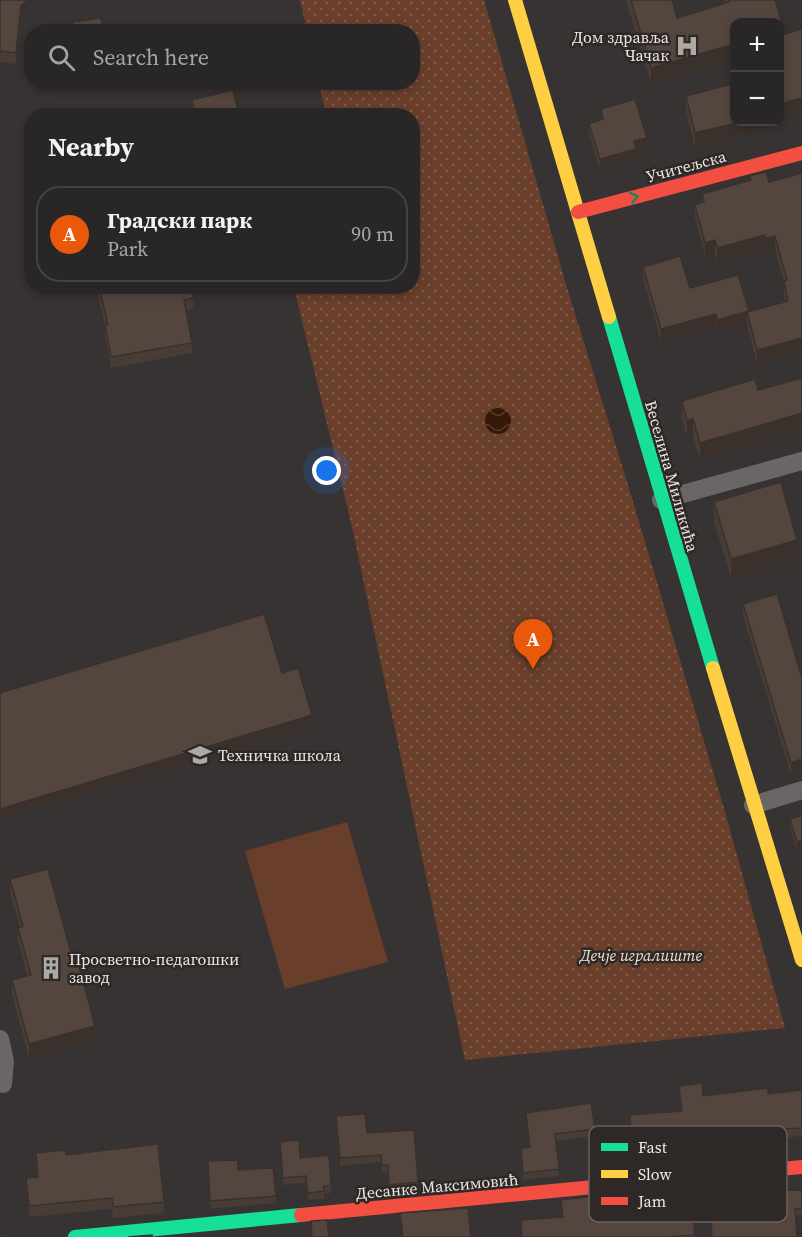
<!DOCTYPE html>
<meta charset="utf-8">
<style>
:root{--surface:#282626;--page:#302e2e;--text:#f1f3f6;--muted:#a5a5a7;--line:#444343;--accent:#ea580c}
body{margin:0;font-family:"Source Serif 4",serif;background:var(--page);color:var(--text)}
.controls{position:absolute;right:18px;top:18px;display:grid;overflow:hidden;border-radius:12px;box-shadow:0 3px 9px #0003}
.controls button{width:54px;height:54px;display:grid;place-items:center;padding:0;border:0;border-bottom:2px solid var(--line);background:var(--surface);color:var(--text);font:30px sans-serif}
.you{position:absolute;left:327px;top:471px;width:21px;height:21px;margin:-15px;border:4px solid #fff;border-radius:50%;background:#1a73e8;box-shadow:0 0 0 9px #1a73e833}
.badge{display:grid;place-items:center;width:39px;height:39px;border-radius:50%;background:var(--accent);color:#fff;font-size:20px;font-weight:700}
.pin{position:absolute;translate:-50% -50px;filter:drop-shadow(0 2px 3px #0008)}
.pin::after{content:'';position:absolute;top:32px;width:21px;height:18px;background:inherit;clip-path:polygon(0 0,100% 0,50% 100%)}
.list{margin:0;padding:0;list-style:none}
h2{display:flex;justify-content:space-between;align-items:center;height:78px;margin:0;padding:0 24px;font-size:26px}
h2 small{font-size:20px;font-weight:400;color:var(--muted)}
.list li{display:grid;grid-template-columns:39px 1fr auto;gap:18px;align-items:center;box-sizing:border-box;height:96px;margin:0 12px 12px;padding:0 12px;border:2px solid var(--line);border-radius:24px}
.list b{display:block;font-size:22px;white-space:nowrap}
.list p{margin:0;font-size:20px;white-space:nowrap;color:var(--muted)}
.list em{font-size:20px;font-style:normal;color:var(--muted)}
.icon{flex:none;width:33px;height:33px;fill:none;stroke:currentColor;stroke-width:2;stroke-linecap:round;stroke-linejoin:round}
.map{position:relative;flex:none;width:802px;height:1237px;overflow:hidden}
.search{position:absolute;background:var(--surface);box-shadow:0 3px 9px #0003;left:24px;top:24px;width:396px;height:66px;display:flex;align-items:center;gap:15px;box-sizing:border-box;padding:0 21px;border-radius:24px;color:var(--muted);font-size:22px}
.panel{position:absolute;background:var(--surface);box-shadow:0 3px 9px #0003;left:24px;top:108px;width:396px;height:186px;border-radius:24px}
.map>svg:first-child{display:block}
.green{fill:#693f2b}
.park{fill:url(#park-dots)}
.water{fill:url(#water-waves)}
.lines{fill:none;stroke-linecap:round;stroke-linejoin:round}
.street{stroke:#696665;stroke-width:18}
.fast{stroke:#16e098;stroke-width:14}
.slow{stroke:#ffcf43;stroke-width:14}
.jam{stroke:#f24e42;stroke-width:14}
.wall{fill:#483c36}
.shaded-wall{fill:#3b312c}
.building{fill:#54463f;stroke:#3b312c;stroke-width:1.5}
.oneway{stroke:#22845f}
.labels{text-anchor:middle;stroke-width:5;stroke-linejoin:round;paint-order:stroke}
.poi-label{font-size:16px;fill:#ebe8e6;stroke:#2e2826;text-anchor:start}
.street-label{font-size:16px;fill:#ebe8e6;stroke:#2e2826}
.park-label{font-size:16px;font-style:italic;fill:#f1ddd4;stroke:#2e2826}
.key{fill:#2e2826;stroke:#676260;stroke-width:1.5}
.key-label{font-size:16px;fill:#ebe8e6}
</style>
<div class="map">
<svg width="802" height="1237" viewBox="0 0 802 1237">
<defs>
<pattern id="park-dots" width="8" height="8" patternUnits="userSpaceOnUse" patternTransform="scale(1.5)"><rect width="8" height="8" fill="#693f2b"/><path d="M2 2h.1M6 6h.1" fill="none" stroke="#7f5b4a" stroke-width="1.8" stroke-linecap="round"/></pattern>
<pattern id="water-waves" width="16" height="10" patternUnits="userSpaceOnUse" patternTransform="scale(1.5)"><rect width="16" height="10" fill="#371909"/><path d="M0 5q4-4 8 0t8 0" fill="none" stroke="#543a2d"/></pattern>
</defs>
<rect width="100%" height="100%" fill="#363332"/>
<path class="green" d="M347 822 388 962 285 989 245 851Z"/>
<path class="park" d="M300 0H484L568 291 632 498 725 812 785 1028 465 1060 352 527 294 287 412 286V116L326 115 319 83 412 82V32L307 31Z"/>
<path class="water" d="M485 421a13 13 0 1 1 26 0a13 13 0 1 1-26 0Z"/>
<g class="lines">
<path class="street" d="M661 500 802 461
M753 805 802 790
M0 1039 5 1061 3 1084"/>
<path class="fast" d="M609 317 713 668
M75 1237 301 1215"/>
<path class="slow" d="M515 0 609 317
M713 668 802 960"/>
<path class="jam" d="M578 212 802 153
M301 1215 802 1167"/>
</g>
<path class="wall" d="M0 0H27L26 13 21 17 16 64 0 62Z
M626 0H672L677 18 725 4 724 0H781V8L778 9 785 34 802 29V114L780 120V22L651 84Z
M686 96 777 122V127L695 149 686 111Z
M192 100 239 116H194L192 108Z
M601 109 647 148 636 152V159L600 170 589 134V124L601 120Z
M802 173V352L757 364 747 324 717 332 716 326 661 341 643 279V267L690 288 749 311 785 302 784 295V281L775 249 765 252V249L717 262 715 254 705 256 695 219V205L702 203V194L749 180V176L769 182Z
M96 286H191L193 298V309L185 310 192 343V353L111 368 105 336V325Z
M802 378V430L700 460 693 436 687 438 682 418V401L758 390Z
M714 502 797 559 731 578 714 521Z
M743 604 802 678 791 775 743 616Z
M802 815V849L797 850 790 827V819Z
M10 879 95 1040 29 1058 12 994V980L27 976 18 942V928L20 927 10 893Z
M679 1086 703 1096 768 1094 802 1090V1136L783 1138 784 1151 766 1153V1156L713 1161 712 1148 664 1153V1157L633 1159 630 1115 681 1111Z
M526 1113 595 1129V1136L556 1141 559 1176 523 1180 521 1148 529 1147Z
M336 1116 367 1133 418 1182V1190L389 1192 388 1172 382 1173 381 1162 340 1166Z
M280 1142 300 1158 331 1186V1193L324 1194V1199L308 1200 306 1183 283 1185Z
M36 1153 66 1155 164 1202V1213L113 1218 112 1209 29 1217 26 1178 37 1177Z
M605 1154 625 1166V1170L607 1171Z
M208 1169 238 1170 276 1196V1203L210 1209Z
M733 1181 770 1191 802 1190V1215L795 1216 797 1237H712L711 1221 736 1219Z
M691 1196 695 1237H522L563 1217 561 1200 624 1207 671 1203Z"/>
<path class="shaded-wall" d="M26 0 27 6 26 13 21 17 16 64V53L21 6Z
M774 0H781V8L774 11Z
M735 44V59L651 84V68Z
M802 98V114L780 120V104Z
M740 122H777V127L695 149V133Z
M647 138V148L636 152V159L600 170V159L634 141Z
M765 235V249L717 262V248Z
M775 236V249L765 252V238Z
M715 240V254L705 256V243Z
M747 312V324L717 332V320Z
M716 314V326L661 341V329Z
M802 338V352L757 364V350Z
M802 413V430L700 460V443Z
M693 419V436L687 438V421Z
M797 540V559L731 578V559Z
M312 715V726L0 819V809Z
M802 759V771L791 775V763Z
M802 841V849L797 850V842Z
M95 1026V1040L29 1058V1044Z"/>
<path class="building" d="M0 0H26V2L21 6 16 53 0 51Z
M631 0H672L677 18 729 2V0H775L785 34 802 29V98L780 104V22H735V44L651 68Z
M101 18 103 32H74L73 22Z
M735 83V122H740L695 133 686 96Z
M233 90 239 116H196L192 100Z
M635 99 647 138 634 141 636 149 600 159 589 124 603 119 601 109Z
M766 172 769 182 802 173V338L757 350 747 312 788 301 784 281 787 280 775 236 765 238V235L717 248 715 240 705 243 695 205 704 202 702 194 751 180 749 176Z
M680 256 690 288 738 275 749 311 717 320 716 314 661 329 643 267Z
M99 286H191L193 298 184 300 192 343 111 357 105 325H108Z
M802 378V413L700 443 693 419 687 421 682 401 755 379 758 390Z
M781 482 797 540 731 559 714 502Z
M777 594 802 678V759L791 763 743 604Z
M264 614 282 673 298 668 312 715 0 809V693Z
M802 815V841L797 842 790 819Z
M48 869 74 963 78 962 95 1026 29 1044 12 980 31 975 18 928 23 926 10 879Z
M702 1083 703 1096 768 1088V1094L802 1090V1128L782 1129 784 1143 766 1145V1148L713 1152 712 1139 664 1144V1148L633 1151 630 1115 682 1111 679 1086Z
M591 1103 595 1129 555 1134 559 1169 523 1173 521 1148 530 1147 526 1113Z
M365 1114 367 1133 414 1130 418 1182 389 1185 388 1165H382L381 1155 340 1158 336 1116Z
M299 1140 300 1158 329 1155 331 1186H324V1191L308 1193 306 1176 283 1178 280 1142Z
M158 1144 164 1202 113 1207 112 1198 29 1206 26 1178 38 1177 36 1153 65 1150 66 1155Z
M238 1160V1170L273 1168 276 1196 210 1201 208 1161Z
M769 1177 770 1191 802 1190V1208L795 1209 797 1237H712L711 1221 736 1219 733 1181Z
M622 1193 624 1207 671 1202V1198L691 1196 695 1235 668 1237H522L521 1220 563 1217 561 1200Z
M468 1208 471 1237H403L400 1213Z
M327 1220 329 1237H312L311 1221Z
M0 1227 3 1237H0Z
M152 1235V1237H128Z"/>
<defs><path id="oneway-chevron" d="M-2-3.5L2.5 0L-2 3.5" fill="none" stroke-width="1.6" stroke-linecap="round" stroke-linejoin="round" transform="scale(1.5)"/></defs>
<use class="oneway" href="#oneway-chevron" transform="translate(634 197) rotate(-15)"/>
<defs>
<g id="hospital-bare" transform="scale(1.8)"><path d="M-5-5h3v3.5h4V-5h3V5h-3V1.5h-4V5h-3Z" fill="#aca9a7" stroke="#2e2826" stroke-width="2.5" paint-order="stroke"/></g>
<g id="school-bare" transform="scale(1.8)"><path d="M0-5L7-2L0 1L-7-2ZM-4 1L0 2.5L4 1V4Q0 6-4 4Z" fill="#aca9a7" stroke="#2e2826" stroke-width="2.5" paint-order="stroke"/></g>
<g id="building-bare" transform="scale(1.8)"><path d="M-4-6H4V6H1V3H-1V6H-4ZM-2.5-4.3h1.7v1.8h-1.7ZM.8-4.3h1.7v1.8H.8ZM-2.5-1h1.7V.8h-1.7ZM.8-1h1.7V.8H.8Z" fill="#aca9a7" stroke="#2e2826" stroke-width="2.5" paint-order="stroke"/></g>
</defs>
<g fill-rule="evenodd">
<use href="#hospital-bare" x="687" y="46"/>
<use href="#school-bare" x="200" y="755"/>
<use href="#building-bare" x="51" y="968"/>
</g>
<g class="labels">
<g class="poi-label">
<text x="669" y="43" text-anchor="end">Дом здравља<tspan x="669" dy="18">Чачак</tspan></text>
<text x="218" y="761">Техничка школа</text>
<text x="69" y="965">Просветно-педагошки<tspan x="69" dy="18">завод</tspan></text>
</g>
<g class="street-label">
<text transform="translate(686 166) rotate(-15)" y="6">Учитељска</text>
<text transform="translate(672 476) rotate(74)" y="6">Веселина Миликића</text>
<text transform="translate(437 1186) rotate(-5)" y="6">Десанке Максимовић</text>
</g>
<g class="park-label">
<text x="641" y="961">Дечје игралиште</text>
</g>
</g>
<rect x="589" y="1126" width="198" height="96" rx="9" class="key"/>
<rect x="601" y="1143" width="27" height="8" fill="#16e098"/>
<rect x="601" y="1170" width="27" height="8" fill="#ffcf43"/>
<rect x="601" y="1197" width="27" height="8" fill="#f24e42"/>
<g class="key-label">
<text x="638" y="1153">Fast</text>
<text x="638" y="1180">Slow</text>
<text x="638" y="1207">Jam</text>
</g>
</svg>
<div class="controls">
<button>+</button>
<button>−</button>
</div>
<div class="you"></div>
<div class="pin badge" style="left:533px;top:669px">A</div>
<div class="search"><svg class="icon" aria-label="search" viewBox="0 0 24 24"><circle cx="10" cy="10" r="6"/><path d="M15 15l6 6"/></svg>Search here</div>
<section class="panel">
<h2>Nearby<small></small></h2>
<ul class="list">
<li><span class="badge">A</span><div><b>Градски парк</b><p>Park</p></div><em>90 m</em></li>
</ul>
</section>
</div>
